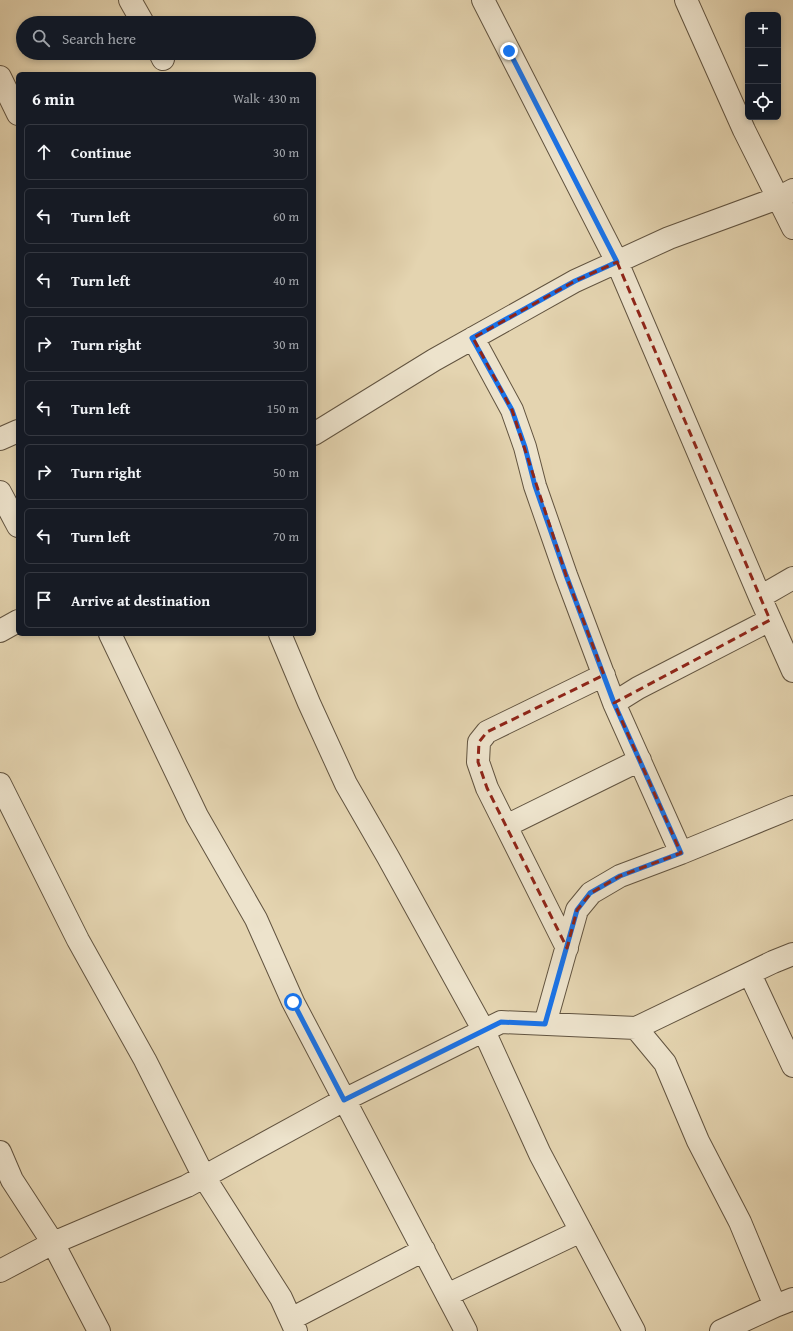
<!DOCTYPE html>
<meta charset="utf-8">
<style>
:root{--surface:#171b24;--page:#20242c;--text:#f1f3f6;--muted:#9ea1a6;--line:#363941}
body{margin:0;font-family:"Gentium Book Plus",serif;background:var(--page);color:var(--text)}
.controls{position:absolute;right:12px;top:12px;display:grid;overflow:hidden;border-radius:6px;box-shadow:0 2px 6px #0003}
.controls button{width:36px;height:36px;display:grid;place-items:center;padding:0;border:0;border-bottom:1px solid var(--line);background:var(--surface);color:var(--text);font:20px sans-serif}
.stop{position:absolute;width:12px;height:12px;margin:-9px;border:3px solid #1a73e8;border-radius:50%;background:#fff}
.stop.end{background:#1a73e8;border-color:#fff;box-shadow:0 1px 4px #0008}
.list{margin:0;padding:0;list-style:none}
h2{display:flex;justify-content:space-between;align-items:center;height:52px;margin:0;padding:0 16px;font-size:17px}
h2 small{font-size:13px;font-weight:400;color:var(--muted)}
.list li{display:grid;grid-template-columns:26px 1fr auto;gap:12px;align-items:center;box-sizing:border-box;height:56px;margin:0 8px 8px;padding:0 8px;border:1px solid var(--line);border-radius:6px}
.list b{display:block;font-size:15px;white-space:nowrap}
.list em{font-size:13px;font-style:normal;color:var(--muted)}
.icon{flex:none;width:22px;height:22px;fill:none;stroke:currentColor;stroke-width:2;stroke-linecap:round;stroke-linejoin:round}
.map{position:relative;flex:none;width:793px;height:1331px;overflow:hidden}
.search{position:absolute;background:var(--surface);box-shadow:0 2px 6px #0003;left:16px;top:16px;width:300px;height:44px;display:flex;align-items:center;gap:10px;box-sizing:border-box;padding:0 14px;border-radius:22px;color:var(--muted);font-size:15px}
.panel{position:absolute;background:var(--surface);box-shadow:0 2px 6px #0003;left:16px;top:72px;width:300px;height:564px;border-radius:6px}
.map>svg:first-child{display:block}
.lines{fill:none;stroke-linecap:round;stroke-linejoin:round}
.minor-casing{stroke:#625440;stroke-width:24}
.minor{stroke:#ede3cc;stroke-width:22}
.route{stroke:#1a73e8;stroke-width:5}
.marked{fill:none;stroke:#8f2418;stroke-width:3;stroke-dasharray:8 5;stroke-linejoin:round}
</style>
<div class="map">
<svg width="793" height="1331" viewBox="0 0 793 1331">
<rect width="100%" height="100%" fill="#e4d4b0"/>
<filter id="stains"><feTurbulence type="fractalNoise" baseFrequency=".005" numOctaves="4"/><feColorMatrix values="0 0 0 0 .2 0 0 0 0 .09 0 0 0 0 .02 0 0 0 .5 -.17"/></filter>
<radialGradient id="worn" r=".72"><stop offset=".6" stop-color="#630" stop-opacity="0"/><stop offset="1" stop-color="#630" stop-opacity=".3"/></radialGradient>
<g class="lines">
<g class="minor-casing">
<path id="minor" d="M130 0 143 23
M483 0 617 262 760 597 793 671
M686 0 744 130 793 228
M160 53 163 59
M0 77 18 114
M473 338 512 410 525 447 535 486 566 575 614 703 681 853
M314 434 434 360 575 281 669 238 778 198 793 190
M0 439 18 431
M0 492 18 526
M760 597 793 578
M0 631 18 621
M110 634 197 816 256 919 293 1002 466 1331
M280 634 309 703 346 784 388 857 484 1031 540 1154 634 1331
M614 703 638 688 770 620
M0 784 78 940 145 1060 204 1177 281 1298 296 1331
M506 826 640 760
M567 948 487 788 478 762 479 742 487 732 604 675
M750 974 793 1066
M545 1024 577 910 591 893 620 876 681 853 793 807
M636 1028 665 1063 698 1141 740 1222 775 1306
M0 1152 12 1180 53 1243 99 1331
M0 1271 53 1243 187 1186 344 1100 501 1022 636 1028 773 962 793 954
M447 1295 581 1231
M291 1319 424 1250
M721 1331 775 1306 793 1299"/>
</g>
<use href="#minor" class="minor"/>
</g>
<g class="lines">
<path class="route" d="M293 1002 344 1100 501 1022 545 1024 577 910 590 893 620 876 681 853 614 703 566 575 535 486 525 447 512 410 472 338 575 281 617 262 509 51"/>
</g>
<path class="marked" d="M617 262 770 620 614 703 681 853 620 876 591 893 577 910 567 948 487 788 478 762 479 742 487 732 604 675 566 575 512 410 473 338 575 281Z"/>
<rect width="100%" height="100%" filter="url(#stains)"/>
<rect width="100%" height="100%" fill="url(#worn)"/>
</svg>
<div class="controls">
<button>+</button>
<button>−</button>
<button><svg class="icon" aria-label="locate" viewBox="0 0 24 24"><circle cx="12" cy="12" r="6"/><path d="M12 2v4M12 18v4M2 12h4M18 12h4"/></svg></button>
</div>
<div class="stop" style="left:293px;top:1002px"></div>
<div class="stop end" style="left:509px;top:51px"></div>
<div class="search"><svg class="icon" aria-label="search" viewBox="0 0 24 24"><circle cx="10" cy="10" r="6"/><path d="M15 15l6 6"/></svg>Search here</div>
<section class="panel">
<h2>6 min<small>Walk · 430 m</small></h2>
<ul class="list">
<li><svg class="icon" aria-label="ahead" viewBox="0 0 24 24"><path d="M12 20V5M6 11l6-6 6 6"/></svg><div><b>Continue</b></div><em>30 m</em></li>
<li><svg class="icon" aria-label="left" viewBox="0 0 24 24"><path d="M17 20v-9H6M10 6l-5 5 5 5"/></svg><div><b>Turn left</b></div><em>60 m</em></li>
<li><svg class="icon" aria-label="left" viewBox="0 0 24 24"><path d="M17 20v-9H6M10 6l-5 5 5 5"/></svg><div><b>Turn left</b></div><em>40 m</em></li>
<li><svg class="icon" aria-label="right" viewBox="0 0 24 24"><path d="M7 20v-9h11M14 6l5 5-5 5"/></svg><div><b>Turn right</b></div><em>30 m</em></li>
<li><svg class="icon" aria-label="left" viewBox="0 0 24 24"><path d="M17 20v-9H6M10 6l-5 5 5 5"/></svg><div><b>Turn left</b></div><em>150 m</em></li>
<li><svg class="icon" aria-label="right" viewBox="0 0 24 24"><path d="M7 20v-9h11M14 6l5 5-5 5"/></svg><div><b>Turn right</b></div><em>50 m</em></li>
<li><svg class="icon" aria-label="left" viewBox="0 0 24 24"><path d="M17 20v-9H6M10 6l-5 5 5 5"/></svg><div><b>Turn left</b></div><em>70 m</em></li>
<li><svg class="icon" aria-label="arrive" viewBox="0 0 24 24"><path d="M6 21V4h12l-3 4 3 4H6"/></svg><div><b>Arrive at destination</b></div></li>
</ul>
</section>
</div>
